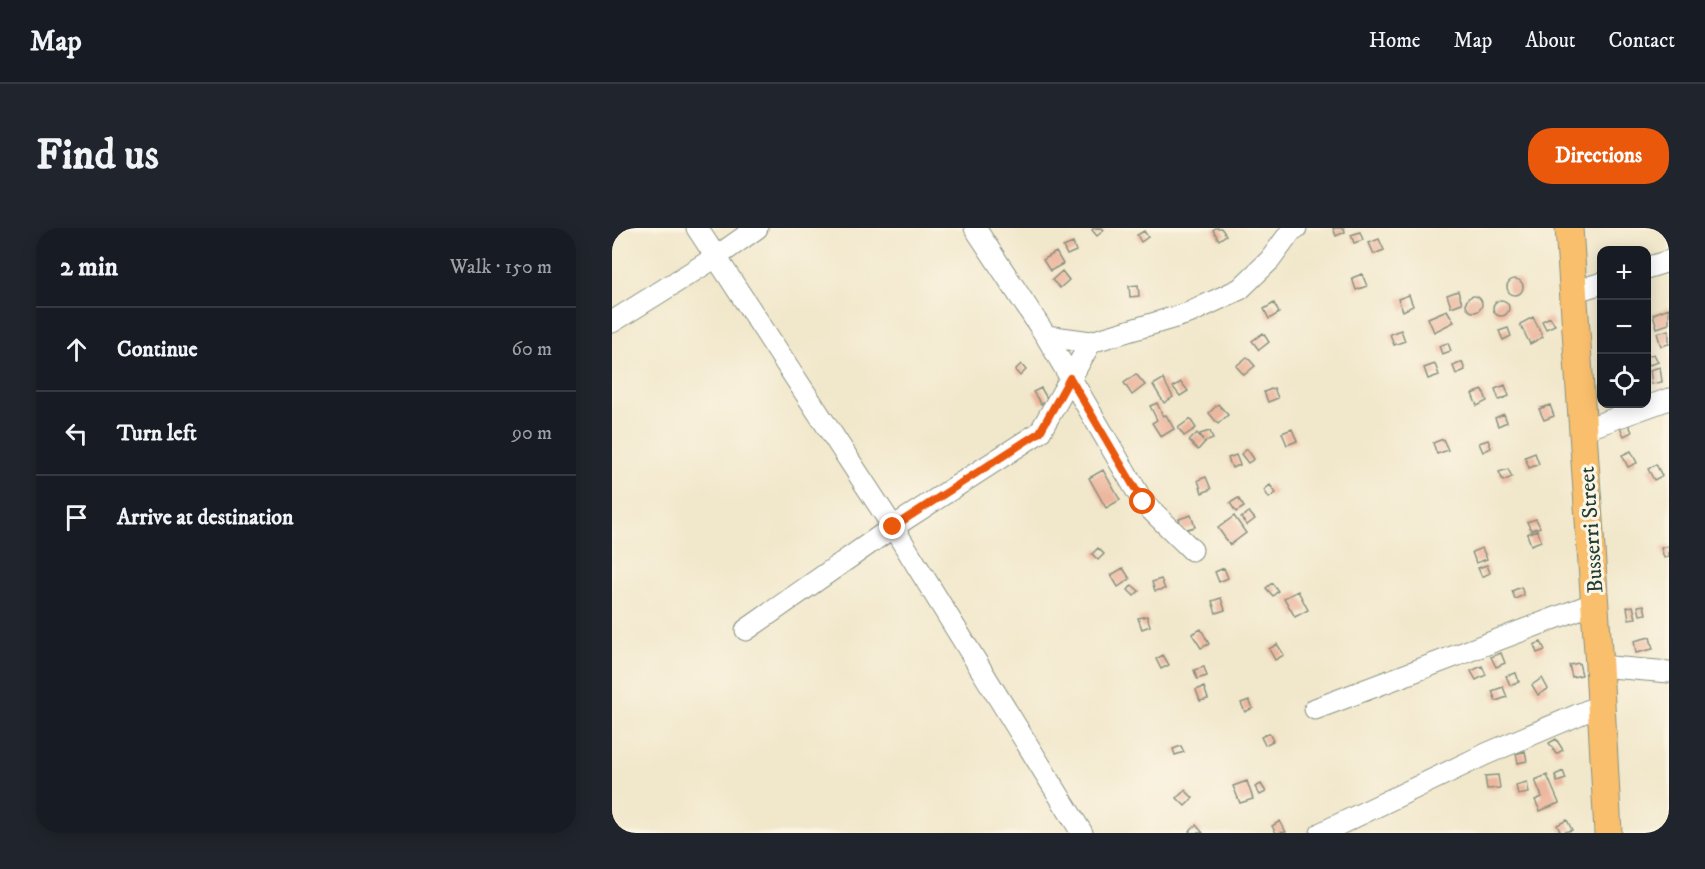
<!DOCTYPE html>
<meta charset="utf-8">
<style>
:root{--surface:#171b24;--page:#20242c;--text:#f1f3f6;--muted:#9ea1a6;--line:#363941;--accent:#ea580c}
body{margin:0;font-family:"IM FELL DW Pica",serif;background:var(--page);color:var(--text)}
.controls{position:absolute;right:18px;top:18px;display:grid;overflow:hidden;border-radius:12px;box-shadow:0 3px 15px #0003}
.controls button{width:54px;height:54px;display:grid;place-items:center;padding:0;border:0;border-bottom:2px solid var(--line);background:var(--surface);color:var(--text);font:30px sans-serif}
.stop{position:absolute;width:18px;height:18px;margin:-14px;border:4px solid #ea580c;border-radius:50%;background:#fff}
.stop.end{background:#ea580c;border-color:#fff;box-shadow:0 2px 6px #0008}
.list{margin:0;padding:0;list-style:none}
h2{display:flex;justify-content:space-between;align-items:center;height:78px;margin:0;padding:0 24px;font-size:26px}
h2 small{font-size:20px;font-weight:400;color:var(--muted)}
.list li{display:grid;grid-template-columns:39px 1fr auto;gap:18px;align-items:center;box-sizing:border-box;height:84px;padding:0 24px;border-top:2px solid var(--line)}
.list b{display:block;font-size:22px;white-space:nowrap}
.list em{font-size:20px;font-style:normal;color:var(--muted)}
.icon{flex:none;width:33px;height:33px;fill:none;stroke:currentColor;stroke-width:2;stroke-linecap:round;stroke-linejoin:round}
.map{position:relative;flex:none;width:1057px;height:605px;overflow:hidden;border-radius:24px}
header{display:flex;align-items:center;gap:36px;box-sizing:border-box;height:84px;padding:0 30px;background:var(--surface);border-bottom:2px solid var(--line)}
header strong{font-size:28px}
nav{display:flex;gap:33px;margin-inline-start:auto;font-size:21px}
.intro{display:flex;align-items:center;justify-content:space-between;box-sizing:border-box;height:144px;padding:0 36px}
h1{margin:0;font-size:42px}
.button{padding:15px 27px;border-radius:24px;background:var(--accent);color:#fff;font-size:21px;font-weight:700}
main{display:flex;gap:36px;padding:0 36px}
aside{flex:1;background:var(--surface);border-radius:24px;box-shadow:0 3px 15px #0003}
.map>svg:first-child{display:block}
.building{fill:#edb69e}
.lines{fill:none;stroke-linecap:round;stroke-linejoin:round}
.minor-casing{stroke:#889280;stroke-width:23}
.major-casing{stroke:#889280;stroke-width:29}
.minor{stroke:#fff;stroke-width:21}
.major{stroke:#f9bf6d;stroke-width:27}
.route{stroke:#ea580c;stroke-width:8}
.labels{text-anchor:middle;stroke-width:6;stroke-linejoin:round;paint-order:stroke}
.street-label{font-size:22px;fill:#1f3d34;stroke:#fcf5e5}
</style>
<header>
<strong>Map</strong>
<nav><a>Home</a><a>Map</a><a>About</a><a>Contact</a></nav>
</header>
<div class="intro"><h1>Find us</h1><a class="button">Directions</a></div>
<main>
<aside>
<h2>2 min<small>Walk · 150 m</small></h2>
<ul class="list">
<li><svg class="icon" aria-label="ahead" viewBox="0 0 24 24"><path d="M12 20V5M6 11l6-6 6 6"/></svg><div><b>Continue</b></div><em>60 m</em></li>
<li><svg class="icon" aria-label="left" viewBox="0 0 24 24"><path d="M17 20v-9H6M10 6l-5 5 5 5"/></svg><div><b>Turn left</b></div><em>90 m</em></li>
<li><svg class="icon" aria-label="arrive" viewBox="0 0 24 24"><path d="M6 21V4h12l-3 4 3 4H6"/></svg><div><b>Arrive at destination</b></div></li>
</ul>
</aside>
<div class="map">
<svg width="1057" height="605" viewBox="0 0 1057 605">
<rect width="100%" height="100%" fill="#fcf5e5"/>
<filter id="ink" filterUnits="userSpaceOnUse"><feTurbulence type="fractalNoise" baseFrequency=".0167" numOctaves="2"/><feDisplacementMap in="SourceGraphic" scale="12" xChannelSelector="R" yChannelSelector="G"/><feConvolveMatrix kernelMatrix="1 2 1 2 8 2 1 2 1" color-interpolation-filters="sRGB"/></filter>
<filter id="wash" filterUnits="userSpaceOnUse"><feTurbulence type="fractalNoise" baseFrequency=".008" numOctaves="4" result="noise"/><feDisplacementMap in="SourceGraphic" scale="24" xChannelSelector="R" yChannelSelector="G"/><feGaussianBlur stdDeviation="1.35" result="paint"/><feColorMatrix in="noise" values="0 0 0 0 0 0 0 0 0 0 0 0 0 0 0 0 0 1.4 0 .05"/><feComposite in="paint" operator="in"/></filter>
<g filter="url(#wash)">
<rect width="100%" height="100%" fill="#f1e7cb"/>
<g id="blocks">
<path class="building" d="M482 0H490L492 2 485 8 480 2Z
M603 0H609L614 7 607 12 601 2Z
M721 0H732L733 4 724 8Z
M532 3 536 9 529 14 525 7Z
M748 4 751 12 742 15 739 7Z
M767 11 772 22 762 26 757 15Z
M461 15 464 23 455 27 451 19Z
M444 24 451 36 438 43 431 32Z
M450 43 457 52 448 60 440 52Z
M750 46 755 58 744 62 740 50Z
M895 59a8 8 0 1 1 16 0a8 8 0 1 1-16 0Z
M526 57 527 68 518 69 517 58Z
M846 63 850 75 839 79 835 67Z
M797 67 801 78 791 83 786 71Z
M854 76a8 8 0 1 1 16 0a8 8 0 1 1-16 0Z
M881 80a8 8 0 1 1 16 0a8 8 0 1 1-16 0Z
M662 75 667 85 657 91 652 81Z
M1057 80V96L1045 100 1041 86Z
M835 82 842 94 822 104 816 90Z
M921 89 931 109 918 116 908 96Z
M938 89 943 97 934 101 930 93Z
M896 100 899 108 891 112 887 103Z
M789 102 793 113 782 117 778 106Z
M1057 102V116L1049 118 1045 105Z
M651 105 657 114 647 122 640 113Z
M836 115 839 123 830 126 827 118Z
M1042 126 1046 134 1037 137 1034 128Z
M635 129 643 138 632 147 624 138Z
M850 134 853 142 844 146 841 138Z
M409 136 414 142 408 148 403 142Z
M823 136 827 147 816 151 812 140Z
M1048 139 1050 154 1040 156 1038 142Z
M524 146 533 157 520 167 512 155Z
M551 151 561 169 552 175 541 157Z
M569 154 576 163 568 168 561 159Z
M893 157 897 168 887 172 883 161Z
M429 160 436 172 429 176 421 164Z
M662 160 666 170 656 174 652 164Z
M871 162 875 173 865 178 860 166Z
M545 175 551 188 554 187 562 201 549 209 540 195 545 192 538 178Z
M606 176 616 187 606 196 597 185Z
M938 177 942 188 932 192 927 181Z
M892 186 895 194 886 198 883 190Z
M578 191 584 200 572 208 566 200Z
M1016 195 1020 204 1012 208 1008 199Z
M680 201 685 213 675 217 670 205Z
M598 203 601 211 593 214 586 222 577 213 585 205 591 212 588 206Z
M831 211 836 222 825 226 821 215Z
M876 212 879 220 871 224 867 215Z
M635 221 642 231 636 235 629 226Z
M1019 223 1025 235 1016 239 1010 227Z
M923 225 927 236 917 240 913 229Z
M624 227 628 237 620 240 616 230Z
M1044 236 1050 248 1042 252 1036 241Z
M896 241 900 249 891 253 887 244Z
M491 242 508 272 494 280 477 250Z
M594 249 599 261 590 265 586 252Z
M658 257 664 265 657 270 652 262Z
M626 270 632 279 624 284 618 275Z
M637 284 643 291 635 297 629 290Z
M579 287 583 299 571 302 567 291Z
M622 288 634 305 618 317 606 300Z
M924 291 928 299 919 302 915 294Z
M925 302 929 313 919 317 915 306Z
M1057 318V329L1052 330 1049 320Z
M486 320 492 326 486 332 480 326Z
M870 320 875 331 864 335 860 324Z
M875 337 878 345 870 349 866 340Z
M511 340 518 351 506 359 499 347Z
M612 340 616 350 607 354 603 344Z
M549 351 553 361 543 363 540 354Z
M660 355 666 363 661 368 654 360Z
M520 357 527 363 522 368 516 362Z
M909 359 912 367 903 371 900 363Z
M686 363 696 382 683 389 672 370Z
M609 370 613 382 604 385 600 373Z
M1032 377 1034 386 1028 387 1026 378Z
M1021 378 1024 390 1017 391 1015 379Z
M535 388 538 398 530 401 526 390Z
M589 401 597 416 589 420 580 406Z
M1038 409 1041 421 1024 425 1022 413Z
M929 414 933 422 925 425 922 417Z
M665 416 672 427 663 432 657 421Z
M889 425 893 435 884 439 879 429Z
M551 427 557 437 549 441 544 431Z
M967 435 970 447 960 449 957 437Z
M870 438 874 447 864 452 859 443Z
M592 439 595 448 585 451 582 442Z
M904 445 907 454 898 457 894 448Z
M930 450 936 461 926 467 920 457Z
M592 459 596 471 588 473 584 462Z
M891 459 895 469 884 473 880 463Z
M637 472 641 480 633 484 629 475Z
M657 505 661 513 653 517 649 509Z
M944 511 951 522 944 526 937 515Z
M569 518 572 524 563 527 561 521Z
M913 523 915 533 906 535 904 526Z
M951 543 954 551 945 554 943 547Z
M886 547 888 560 875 561 873 548Z
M935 547 947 575 928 583 923 572 930 569 923 552Z
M635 553 641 571 628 575 621 558Z
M915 554 917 565 906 567 904 557Z
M649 556 654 564 648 567 643 559Z
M573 562 581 570 573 578 565 570Z
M955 592 960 602 949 605 945 597Z
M668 593 674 604 664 605 660 598Z
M584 597 591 605H579L577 603Z"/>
</g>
</g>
<g filter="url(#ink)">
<use href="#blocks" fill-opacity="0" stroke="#889280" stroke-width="1.5"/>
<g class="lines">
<g class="minor-casing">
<path id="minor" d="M85 0 281 299 470 605
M363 0 434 108 531 274 580 322
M1034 40 1057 33
M961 64 990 55
M0 94 104 29 145 0
M434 108 479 114
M971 202 1057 171
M134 402 281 299 428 204 479 114 577 85 628 61 658 32 680 2 684 0
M987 438 1057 444
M703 481 983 375
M709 605 874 526 989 477"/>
</g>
<g class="major-casing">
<path id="major" d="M957 0 987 438 996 605"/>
</g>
<use href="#minor" class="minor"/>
<use href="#major" class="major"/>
</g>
</g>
<g class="lines" filter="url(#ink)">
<path class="route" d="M281 299 428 204 458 150 531 274"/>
</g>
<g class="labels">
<g class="street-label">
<text transform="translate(978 302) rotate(-94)" y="8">Busserri Street</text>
</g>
</g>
</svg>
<div class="controls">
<button>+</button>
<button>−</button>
<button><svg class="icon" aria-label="locate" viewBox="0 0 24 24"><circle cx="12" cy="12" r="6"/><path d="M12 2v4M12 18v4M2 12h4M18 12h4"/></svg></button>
</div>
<div class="stop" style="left:531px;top:274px"></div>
<div class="stop end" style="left:281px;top:299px"></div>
</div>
</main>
